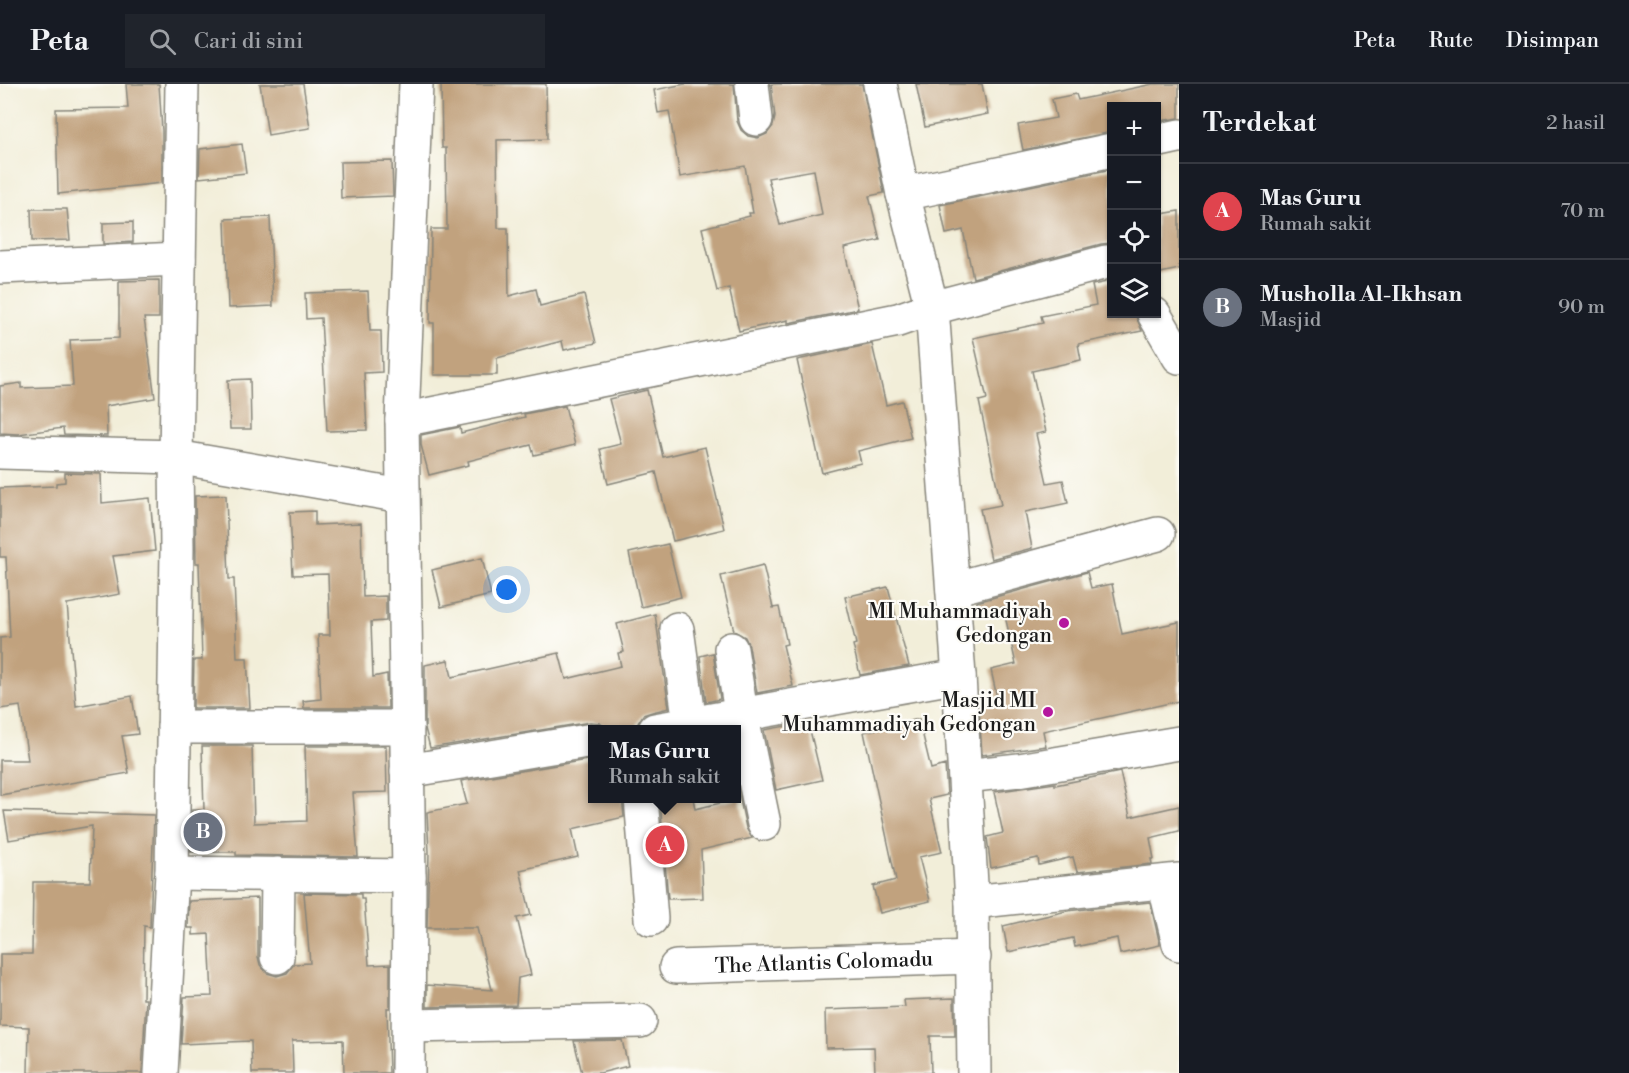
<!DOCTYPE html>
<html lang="id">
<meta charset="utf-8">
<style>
:root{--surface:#171b24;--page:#20242c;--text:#f1f3f6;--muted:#9ea1a6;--line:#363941;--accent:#ea580c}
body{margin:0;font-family:"Libre Bodoni",serif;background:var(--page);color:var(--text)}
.controls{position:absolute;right:18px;top:18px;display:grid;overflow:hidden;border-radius:0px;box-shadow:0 2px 4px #0004}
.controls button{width:54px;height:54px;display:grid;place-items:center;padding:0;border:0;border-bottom:2px solid var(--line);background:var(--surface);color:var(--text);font:30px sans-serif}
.you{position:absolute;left:507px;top:506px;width:21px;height:21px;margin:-15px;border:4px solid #fff;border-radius:50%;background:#1a73e8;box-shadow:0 0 0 9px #1a73e833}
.badge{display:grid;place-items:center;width:39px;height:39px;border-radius:50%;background:var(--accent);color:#fff;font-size:20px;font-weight:700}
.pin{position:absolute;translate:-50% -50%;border:3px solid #fff;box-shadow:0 2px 6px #0006}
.popup{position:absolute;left:588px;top:641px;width:153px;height:78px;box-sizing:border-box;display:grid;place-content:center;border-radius:0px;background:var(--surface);filter:drop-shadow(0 2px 4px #0005);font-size:20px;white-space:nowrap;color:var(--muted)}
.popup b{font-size:22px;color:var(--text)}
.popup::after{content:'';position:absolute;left:50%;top:100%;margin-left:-12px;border:12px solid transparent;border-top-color:var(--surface)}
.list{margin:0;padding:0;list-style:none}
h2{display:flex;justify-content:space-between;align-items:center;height:78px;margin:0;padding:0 24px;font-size:26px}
h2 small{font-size:20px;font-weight:400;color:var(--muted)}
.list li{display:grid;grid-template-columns:39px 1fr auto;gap:18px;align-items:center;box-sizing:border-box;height:96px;padding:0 24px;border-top:2px solid var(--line)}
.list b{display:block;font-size:22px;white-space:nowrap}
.list p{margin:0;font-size:20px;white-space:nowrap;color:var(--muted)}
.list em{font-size:20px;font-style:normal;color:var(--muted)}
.icon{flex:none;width:33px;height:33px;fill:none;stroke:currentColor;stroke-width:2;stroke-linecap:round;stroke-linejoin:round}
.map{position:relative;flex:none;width:1179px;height:989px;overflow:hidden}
header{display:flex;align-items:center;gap:36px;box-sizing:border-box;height:84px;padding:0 30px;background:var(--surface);border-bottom:2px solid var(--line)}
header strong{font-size:28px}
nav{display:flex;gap:33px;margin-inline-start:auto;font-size:21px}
.search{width:420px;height:54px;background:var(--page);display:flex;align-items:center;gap:15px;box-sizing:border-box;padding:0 21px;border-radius:0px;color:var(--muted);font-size:22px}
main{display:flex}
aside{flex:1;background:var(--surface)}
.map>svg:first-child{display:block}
.building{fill:#c1a27e;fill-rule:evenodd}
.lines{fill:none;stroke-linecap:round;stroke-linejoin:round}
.street-casing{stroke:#87857a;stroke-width:36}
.street{stroke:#fff;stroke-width:33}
.poi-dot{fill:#b5179e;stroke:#fdfcf7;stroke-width:2}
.labels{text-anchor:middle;stroke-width:4.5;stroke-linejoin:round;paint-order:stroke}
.poi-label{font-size:21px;fill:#1c1c1c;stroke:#fdfcf7;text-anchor:end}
.street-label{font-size:21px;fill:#1c1c1c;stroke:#fdfcf7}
</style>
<header>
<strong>Peta</strong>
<div class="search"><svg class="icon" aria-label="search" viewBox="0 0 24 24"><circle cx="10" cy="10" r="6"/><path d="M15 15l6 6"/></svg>Cari di sini</div>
<nav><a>Peta</a><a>Rute</a><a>Disimpan</a></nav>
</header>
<main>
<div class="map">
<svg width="1179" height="989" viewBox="0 0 1179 989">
<rect width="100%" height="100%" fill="#fdfcf7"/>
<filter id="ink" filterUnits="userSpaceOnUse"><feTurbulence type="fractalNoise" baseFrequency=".0167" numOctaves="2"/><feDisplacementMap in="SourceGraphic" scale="12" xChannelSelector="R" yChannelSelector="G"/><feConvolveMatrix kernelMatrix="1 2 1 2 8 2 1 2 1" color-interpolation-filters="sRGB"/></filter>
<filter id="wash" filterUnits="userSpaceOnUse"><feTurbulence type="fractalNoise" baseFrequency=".008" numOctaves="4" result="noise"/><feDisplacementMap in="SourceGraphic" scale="24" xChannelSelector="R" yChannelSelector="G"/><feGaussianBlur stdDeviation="1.35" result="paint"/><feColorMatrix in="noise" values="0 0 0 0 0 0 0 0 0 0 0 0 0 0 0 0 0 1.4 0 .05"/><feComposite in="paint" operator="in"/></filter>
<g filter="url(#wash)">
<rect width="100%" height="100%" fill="#f2eed9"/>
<g id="blocks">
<path class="building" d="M126 0H159L162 47V99L58 110 56 25 128 24Z
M260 0H303L310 44 268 51Z
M441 0H546L547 55 497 56 498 144H508L509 212 536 205 540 222 584 211 596 259 564 266 562 257 497 274V291H434V239H430L431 145H447L446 64H442Z
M685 0H734L737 37 741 46 748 52 758 54 767 50 773 42 775 33 771 0H862L884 109 869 112 880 156 844 164 858 225 788 239V236L739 247 729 204 717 207 702 144 750 132 749 129H753L745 82 680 93 669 27 658 29 654 6ZM814 86 822 131 780 141 768 94Z
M916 0H982L988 30 925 43Z
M1153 0H1179V34L1159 37 1156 22H1112V48L1023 66 1018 41 1056 34 1052 15 1076 10 1078 16Z
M242 60 246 89 199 94 200 65Z
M392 77 393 112 341 114 340 78Z
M1112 85V159L1101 160 973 194 963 146 946 150 940 121Z
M31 125H67L70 156 32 157Z
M1179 127V185L1156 190V131Z
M270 133 273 222 228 224 225 135Z
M133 138V158L103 160V139Z
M159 196V234H144L155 314 106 322 107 352 64 351 63 344 18 350 0 349V302L21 299V304L73 302 70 256 119 254V197Z
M1112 197V230H1135L1142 247 1078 260 1081 276 1032 287 1046 348 1036 350 1047 399 1063 396 1068 419 1025 428 1032 464 991 475 980 425 1001 421 979 317 987 315 973 254 1043 239 1041 232 1096 221 1092 201Z
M368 207 370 247H381L382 288 364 289 367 346 327 347 321 234 306 235 305 209Z
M872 260 886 321 902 317 911 354 858 367 861 379 822 389 797 276Z
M250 295 251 345H230L228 296Z
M647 306 663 373 705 363 724 445 673 457 656 388 608 400 600 365 621 360 609 315Z
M565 322 575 361 534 371 531 361 468 377 469 381 429 391 421 361V351L460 343 461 349 525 333 524 330Z
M65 389 101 390 102 419 150 414 155 467 113 472 120 510 67 520 76 622 132 612 138 650 122 652 129 689 0 711V676H28L20 622 0 625V554L10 553 6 473H0V404L56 402V399L65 398Z
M226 411 229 495H234L237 574H247L250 624H193L194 576H202L199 479H196L195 412Z
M315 427V441L361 439 363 513 386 512V537L371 538 373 593 387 590 388 624H304L303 617 321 615 318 551H330L328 490 293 491 290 428Z
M668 460 681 513 641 523 629 469Z
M482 474 491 511 441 523 432 486Z
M763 481 773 524 779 523 787 560 783 561 793 602 757 609 749 562 745 553 734 547 721 492Z
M1087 488 1091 504 1112 500 1122 550 1179 538V617L1043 647 1046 662 982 671 979 622 998 618 991 586 1016 580 1003 523 979 528 977 518Z
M888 503 909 582 860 591 853 561 856 560 845 513Z
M655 530 669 624 652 628 643 631 638 639 637 645H608L600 639 590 638 430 664 425 644V581L448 576 452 593 559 569 566 595 621 582 618 569 624 568 617 540Z
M713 569 720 615 706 618 700 572Z
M919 635 931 685 945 681 947 711 929 715 942 768 919 773 930 817 880 829 873 802 896 796 864 648Z
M808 638 822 696 776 706 764 646Z
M202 662H252L254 739 307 737 305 662H386L387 708 353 709 358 773 236 771V768H191L192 726H204Z
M593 675V714H622L624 733 572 745 578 773 520 786 531 831 517 834 531 891 518 894 516 921 427 923V901L492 906 477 844H427L429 768 427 728 467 720 461 697Z
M1120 688 1130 733 1179 722V747L1150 754 1154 775H1151L1152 780 1077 788 1073 773 1039 781 1038 774 991 784 987 753 1003 749 994 708 1055 699V701Z
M737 702 746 744 752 754 701 766 703 814 668 815 660 714H693L695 725 737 715Z
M4 727 154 731 150 843 144 842 143 915H146L142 989H28L29 943 0 942V870H32L33 798H90L92 742 9 756Z
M304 809 361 810V815H364L369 881 390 880V924H387L389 989H344L343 956 292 957 293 989H252L251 957 181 960 184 913 212 912 209 850 193 851V844H188L189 817 258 814V873L260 881 267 889 277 892 287 889 294 880 310 879Z
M1150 818 1160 861 1120 870 1117 854 1075 863 1073 854 1008 868 1003 842 1067 827Z
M954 914 955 952H930L931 989H875L874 963 826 964 825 926 905 923 904 916Z
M622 956 628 982 600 989H582L574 957Z"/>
</g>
</g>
<g filter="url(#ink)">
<use href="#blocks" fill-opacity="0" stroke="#87857a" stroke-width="1.5"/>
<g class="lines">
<g class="street-casing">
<g id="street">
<path d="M752 0 756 35"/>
<path d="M880 0 903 110 932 224 959 592 972 818 974 989"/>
<path d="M1156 57 1179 52"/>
<path d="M903 110 1112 66"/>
<path d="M0 183 179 175"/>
<path d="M1154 230 1179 273"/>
<path d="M402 336 898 236 932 224 1106 178H1112"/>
<path d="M0 368 176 373 402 412"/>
<path d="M953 505 1158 450"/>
<path d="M677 545 690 640"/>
<path d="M731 565 741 629 764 740"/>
<path d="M174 643H407"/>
<path d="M655 646 959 592"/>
<path d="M407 687 593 656"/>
<path d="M965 692 1019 686 1179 659"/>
<path d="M641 714 651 835"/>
<path d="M172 789 409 792"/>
<path d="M1164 798 1179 860"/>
<path d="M972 818 1179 796"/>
<path d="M277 873 278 790"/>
<path id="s1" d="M676 883 974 873"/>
<path d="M409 942 640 937"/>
<path d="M161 989 172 789 177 465 176 373 182 0"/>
<path d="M408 989 409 792 402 336 416 0"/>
</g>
</g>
<use href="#street" class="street"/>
</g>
</g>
<g class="poi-dot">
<circle cx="1064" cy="539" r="6"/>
<circle cx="1048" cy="628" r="6"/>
</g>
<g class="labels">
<g class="poi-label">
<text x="1052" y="534">MI Muhammadiyah<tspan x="1052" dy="24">Gedongan</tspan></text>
<text x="1036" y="623">Masjid MI<tspan x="1036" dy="24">Muhammadiyah Gedongan</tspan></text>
</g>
<g class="street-label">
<text dy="7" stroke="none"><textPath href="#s1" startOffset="148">The Atlantis Colomadu</textPath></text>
</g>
</g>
</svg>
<div class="controls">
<button>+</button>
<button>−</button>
<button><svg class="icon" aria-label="locate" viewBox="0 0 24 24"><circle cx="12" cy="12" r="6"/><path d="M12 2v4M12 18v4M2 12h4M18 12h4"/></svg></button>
<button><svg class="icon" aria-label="layers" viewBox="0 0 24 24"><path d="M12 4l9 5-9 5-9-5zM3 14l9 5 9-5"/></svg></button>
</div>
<div class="you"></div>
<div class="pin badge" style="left:665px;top:761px;background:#e0444e">A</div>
<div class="popup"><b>Mas Guru</b>Rumah sakit</div>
<div class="pin badge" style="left:203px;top:748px;background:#6b7280">B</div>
</div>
<aside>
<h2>Terdekat<small>2 hasil</small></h2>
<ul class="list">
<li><span class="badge" style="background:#e0444e">A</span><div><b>Mas Guru</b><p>Rumah sakit</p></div><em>70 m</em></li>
<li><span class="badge" style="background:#6b7280">B</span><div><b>Musholla Al-Ikhsan</b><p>Masjid</p></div><em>90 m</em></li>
</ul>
</aside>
</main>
